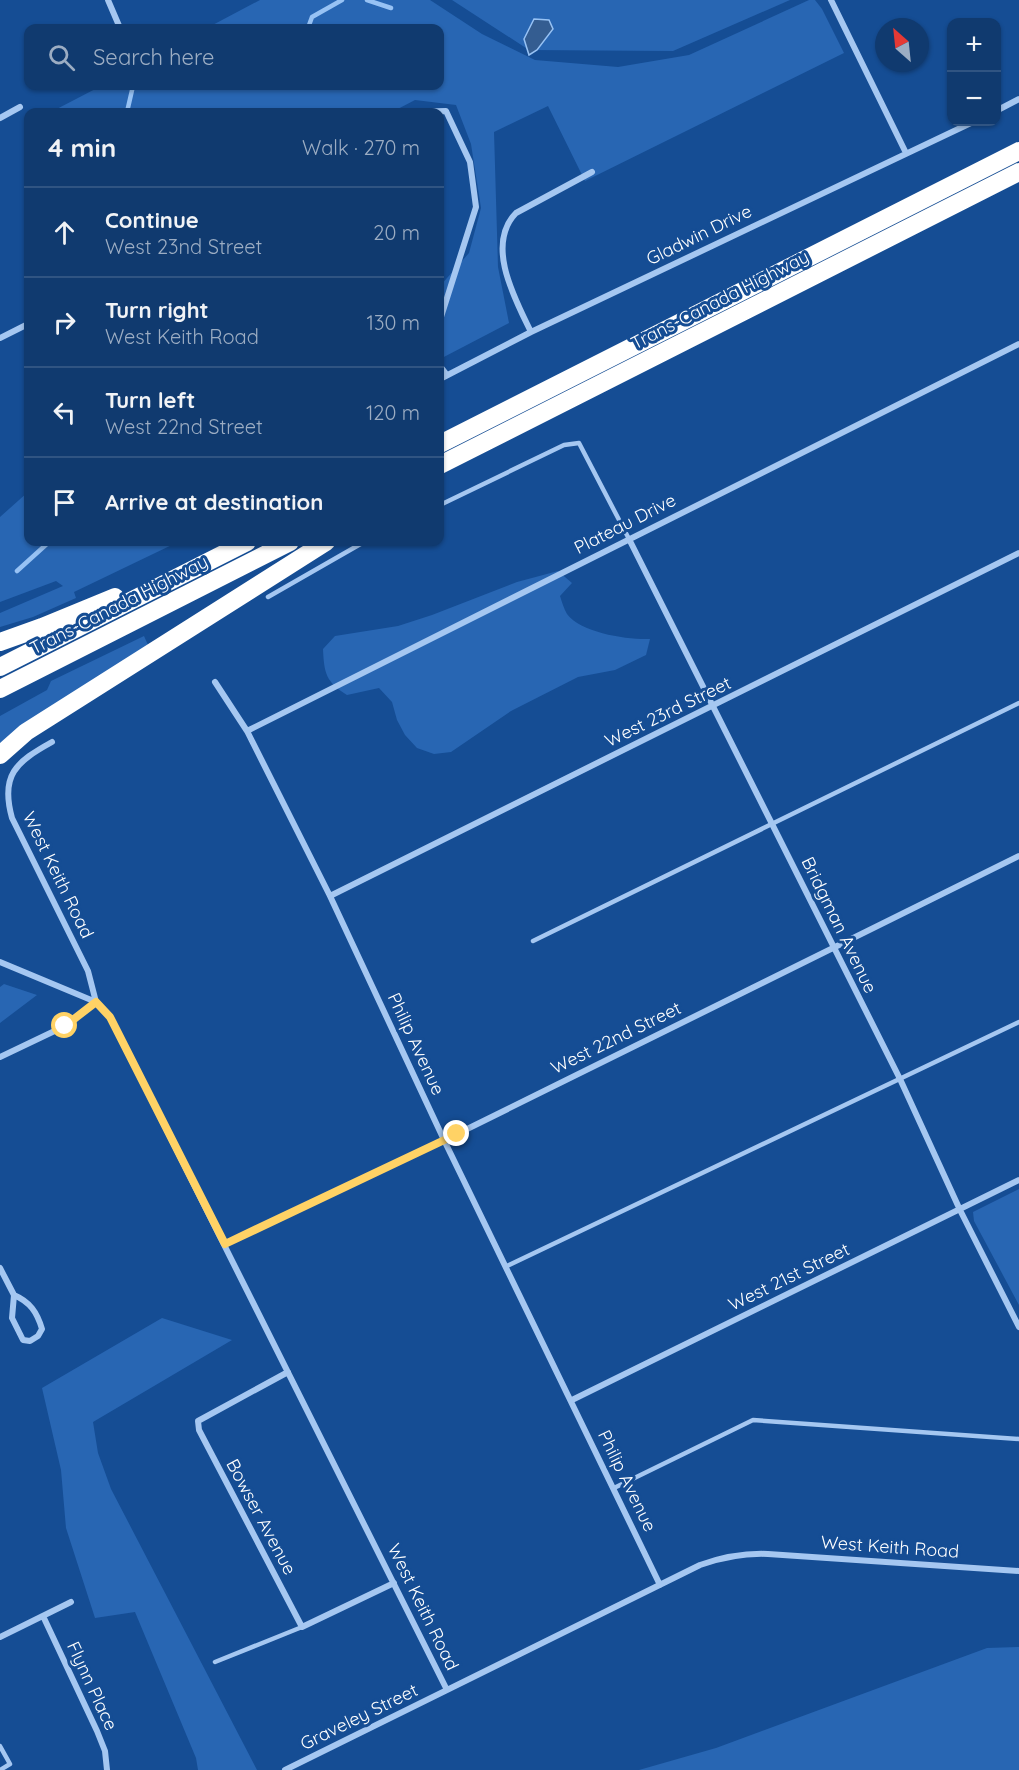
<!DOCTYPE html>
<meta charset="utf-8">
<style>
:root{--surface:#103a6f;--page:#194174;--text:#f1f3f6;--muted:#9cadc3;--line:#305482}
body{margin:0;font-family:Quicksand,sans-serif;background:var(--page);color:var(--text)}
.controls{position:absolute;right:18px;top:18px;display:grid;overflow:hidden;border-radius:12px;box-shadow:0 2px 4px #0004}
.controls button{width:54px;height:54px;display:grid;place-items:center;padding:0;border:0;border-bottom:2px solid var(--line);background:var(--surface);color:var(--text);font:30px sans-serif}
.compass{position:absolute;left:875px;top:18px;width:54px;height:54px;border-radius:50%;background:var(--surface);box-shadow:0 2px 4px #0004;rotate:333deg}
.stop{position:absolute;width:18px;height:18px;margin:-14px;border:4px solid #ffd265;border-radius:50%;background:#fff}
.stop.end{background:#ffd265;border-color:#fff;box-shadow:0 2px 6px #0008}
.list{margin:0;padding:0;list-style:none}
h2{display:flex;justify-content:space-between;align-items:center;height:78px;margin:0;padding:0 24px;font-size:26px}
h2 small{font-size:20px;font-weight:400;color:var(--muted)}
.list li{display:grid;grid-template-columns:39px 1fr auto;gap:18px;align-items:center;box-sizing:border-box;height:90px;padding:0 24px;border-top:2px solid var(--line)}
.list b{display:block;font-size:22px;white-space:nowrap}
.list p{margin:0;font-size:20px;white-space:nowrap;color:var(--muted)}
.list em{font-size:20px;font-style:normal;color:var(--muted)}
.icon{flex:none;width:33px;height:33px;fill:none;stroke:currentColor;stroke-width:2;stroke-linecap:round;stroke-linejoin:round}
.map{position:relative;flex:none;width:1019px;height:1770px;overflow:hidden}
.search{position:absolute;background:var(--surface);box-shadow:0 2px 4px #0004;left:24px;top:24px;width:420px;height:66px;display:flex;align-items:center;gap:15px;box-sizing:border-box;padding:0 21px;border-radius:12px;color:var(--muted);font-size:22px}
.panel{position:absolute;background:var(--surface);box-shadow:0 2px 4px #0004;left:24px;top:108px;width:420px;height:438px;border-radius:12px}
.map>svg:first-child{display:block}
.green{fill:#2866b3}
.water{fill:#345d91;stroke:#97c2f4;stroke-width:1.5}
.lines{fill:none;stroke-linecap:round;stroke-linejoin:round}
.stream{stroke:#97c2f4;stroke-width:4.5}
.service{stroke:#a5c7f1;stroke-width:4.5}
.minor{stroke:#a5c7f1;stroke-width:6}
.motorway{stroke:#fff;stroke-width:18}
.route{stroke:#ffd265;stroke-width:8}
.labels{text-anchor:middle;stroke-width:6;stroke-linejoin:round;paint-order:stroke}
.street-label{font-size:18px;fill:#fff;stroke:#154d94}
</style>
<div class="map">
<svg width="1019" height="1770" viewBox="0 0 1019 1770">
<rect width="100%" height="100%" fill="#154d94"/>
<path class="green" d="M260 0H430L482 34 535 60 618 67 689 55 809 0H815L822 9 844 53 585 181 548 106 494 132 498 267 509 323 440 359V286L469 253 481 208 471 144 456 105 415 100 392 112H51L101 86H440V28H207Z
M452 0H790L673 51 529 50Z
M28 492V542H178L74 592 76 598 33 617 0 627V613L63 586 56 581 0 602V517Z
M558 571 572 583 560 596C562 602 564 609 567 614 581 633 628 640 650 639L646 655 615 670 578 677 511 711 451 752 434 754 417 748 405 735 397 720 392 702 379 688 347 695C326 682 324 673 323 649L335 636 398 626 432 615 517 582Z
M144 636 148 645 0 743V716L47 690 51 681Z
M4 984 37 995 0 1023V987Z
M1019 1189V1305L974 1221 973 1212Z
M162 1318 232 1340 93 1422 98 1453 111 1489 257 1770H198L196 1758 135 1612 95 1618 66 1528 61 1470 42 1388Z
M1019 1647V1770H639L716 1748 987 1648Z"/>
<path class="water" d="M534 19 549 20 553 29 537 50 529 55 524 39Z"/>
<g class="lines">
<path class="stream" d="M367 0 391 8
M308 28 312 17 342 0
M127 112 133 86
M17 571 49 542"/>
<path class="service" d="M440 505 564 445 579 443 629 539
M268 597 364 542
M533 941 1019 703
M507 1266 1019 1022
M614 1488 753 1420 1019 1439
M215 1662 302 1627
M0 1746 10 1764 0 1770"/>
<path class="minor" d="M108 0 120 28
M831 0 906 153
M996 111 1019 99
M409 112 446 111 470 162 476 207 440 320
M0 118 20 107
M531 332C515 299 485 245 516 213L592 172
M0 338 28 324
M440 366 447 375
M440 379 531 332 973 122
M629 539 900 1079 960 1210 1019 1327
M215 682 247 731 330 896 444 1140 660 1585
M247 731 1019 344
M52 742C16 762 0 775 12 818L88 971 96 1002
M330 896 1019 553
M0 962 96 1002 110 1017 447 1690
M0 1057 65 1026 96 1002
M225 1244 457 1134 1019 856
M0 1268 14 1295 12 1318 23 1340 30 1341 38 1336 42 1329C37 1312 30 1302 14 1295
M288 1372 198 1421 199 1430 302 1627 394 1583
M572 1400 1019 1180
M43 1616 97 1731 105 1751 107 1770
M0 1637 71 1602
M285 1770 700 1565C723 1557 744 1553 768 1554L1019 1571"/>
<path class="motorway" d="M440 444 1019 151
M440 465 1019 172
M0 642 42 627 115 597
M0 667 247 542
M0 689 290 542
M0 755 26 732 326 542"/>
</g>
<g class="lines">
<path class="route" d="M65 1026 96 1002 110 1017 225 1244 457 1134"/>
</g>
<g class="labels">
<g class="street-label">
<text transform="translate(699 235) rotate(-26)" y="6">Gladwin Drive</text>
<text transform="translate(720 300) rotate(-27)" y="6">Trans-Canada Highway</text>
<text transform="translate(625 524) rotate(-27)" y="6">Plateau Drive</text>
<text transform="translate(119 605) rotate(-27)" y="6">Trans-Canada Highway</text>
<text transform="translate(668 712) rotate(-26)" y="6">West 23rd Street</text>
<text transform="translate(58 875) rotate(64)" y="6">West Keith Road</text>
<text transform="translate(839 925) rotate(64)" y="6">Bridgman Avenue</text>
<text transform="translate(616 1038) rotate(-26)" y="6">West 22nd Street</text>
<text transform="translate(416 1044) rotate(65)" y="6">Philip Avenue</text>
<text transform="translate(789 1277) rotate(-26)" y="6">West 21st Street</text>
<text transform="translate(627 1481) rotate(64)" y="6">Philip Avenue</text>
<text transform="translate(261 1517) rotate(62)" y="6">Bowser Avenue</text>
<text transform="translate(890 1547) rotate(4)" y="6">West Keith Road</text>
<text transform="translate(423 1607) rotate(64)" y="6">West Keith Road</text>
<text transform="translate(92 1686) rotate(65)" y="6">Flynn Place</text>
<text transform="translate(359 1717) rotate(-26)" y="6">Graveley Street</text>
</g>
</g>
</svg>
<div class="controls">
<button>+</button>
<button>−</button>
</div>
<svg class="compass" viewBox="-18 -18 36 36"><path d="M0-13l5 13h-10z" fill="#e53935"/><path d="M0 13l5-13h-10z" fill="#9cadc3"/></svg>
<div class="stop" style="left:65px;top:1026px"></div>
<div class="stop end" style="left:457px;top:1134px"></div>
<div class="search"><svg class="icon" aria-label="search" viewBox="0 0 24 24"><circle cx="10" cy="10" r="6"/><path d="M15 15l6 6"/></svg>Search here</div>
<section class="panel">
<h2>4 min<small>Walk · 270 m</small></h2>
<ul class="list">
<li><svg class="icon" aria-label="ahead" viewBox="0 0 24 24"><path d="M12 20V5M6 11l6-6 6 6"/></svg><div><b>Continue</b><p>West 23nd Street</p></div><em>20 m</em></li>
<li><svg class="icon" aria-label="right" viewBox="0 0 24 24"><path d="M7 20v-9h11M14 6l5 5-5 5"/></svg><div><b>Turn right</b><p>West Keith Road</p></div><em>130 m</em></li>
<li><svg class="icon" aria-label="left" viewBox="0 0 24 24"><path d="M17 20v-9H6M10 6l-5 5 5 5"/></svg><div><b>Turn left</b><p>West 22nd Street</p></div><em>120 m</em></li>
<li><svg class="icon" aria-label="arrive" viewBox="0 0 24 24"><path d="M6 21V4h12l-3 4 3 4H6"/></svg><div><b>Arrive at destination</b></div></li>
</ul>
</section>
</div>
